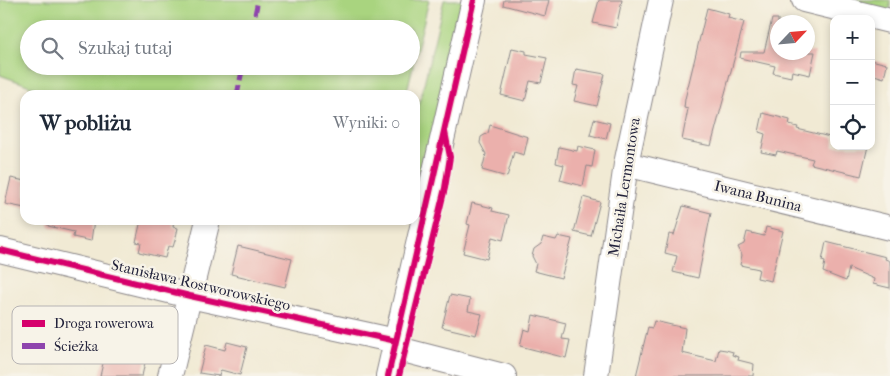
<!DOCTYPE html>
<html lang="pl">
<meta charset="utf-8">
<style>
:root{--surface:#fff;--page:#f6f6f7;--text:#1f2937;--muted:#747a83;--line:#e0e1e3}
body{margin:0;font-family:"IM FELL French Canon",serif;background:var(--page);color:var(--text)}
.controls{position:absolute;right:15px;top:15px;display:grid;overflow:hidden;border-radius:10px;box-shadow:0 2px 8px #0003}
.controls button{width:45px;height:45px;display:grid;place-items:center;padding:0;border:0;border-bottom:1px solid var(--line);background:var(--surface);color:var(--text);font:25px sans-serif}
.compass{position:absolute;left:770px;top:15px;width:45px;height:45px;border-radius:50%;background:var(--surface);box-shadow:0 2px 8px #0003;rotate:64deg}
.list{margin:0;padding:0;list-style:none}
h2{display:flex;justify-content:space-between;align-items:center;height:65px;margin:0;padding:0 20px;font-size:21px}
h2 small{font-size:16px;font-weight:400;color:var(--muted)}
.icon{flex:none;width:28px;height:28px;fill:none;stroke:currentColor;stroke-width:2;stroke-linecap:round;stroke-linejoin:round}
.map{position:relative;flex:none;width:890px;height:376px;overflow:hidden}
.search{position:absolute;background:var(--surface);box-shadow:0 2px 8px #0003;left:20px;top:20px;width:400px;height:55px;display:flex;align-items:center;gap:12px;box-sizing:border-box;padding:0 18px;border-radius:28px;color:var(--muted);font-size:19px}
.panel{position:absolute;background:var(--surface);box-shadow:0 2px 8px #0003;left:20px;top:90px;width:400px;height:135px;border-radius:15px}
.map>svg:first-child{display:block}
.green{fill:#a9d47f;stroke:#667b5d;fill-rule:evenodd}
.building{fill:#ebb0ac}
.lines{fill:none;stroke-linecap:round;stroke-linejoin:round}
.minor-casing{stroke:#8a8688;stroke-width:26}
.minor{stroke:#fff;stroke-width:24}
.quiet{stroke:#8e44ad;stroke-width:5;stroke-dasharray:10 5;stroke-linecap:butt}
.cycleway-casing{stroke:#f7f3e8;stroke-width:9}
.cycleway{stroke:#d6006c;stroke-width:6}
.labels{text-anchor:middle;stroke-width:5;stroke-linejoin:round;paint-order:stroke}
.street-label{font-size:15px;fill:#22223b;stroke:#f7f3e8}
.key{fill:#f7f3e8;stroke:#b7b4b4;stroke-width:1}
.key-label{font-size:14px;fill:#22223b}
</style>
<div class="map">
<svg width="890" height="376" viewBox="0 0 890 376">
<rect width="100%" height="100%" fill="#f7f3e8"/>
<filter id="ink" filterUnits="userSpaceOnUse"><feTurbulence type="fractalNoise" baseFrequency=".02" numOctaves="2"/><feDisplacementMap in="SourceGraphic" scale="10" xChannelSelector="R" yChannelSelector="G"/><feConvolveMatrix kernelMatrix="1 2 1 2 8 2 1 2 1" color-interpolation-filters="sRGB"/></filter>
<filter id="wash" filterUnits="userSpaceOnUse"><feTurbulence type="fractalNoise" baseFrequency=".0096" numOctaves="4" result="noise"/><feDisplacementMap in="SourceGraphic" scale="20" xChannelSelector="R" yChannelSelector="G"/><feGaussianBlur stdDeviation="1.12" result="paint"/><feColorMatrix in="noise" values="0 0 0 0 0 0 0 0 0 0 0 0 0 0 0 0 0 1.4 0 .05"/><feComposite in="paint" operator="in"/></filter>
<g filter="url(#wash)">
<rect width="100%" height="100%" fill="#f1ead4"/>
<path class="green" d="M0 0H429L406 95H55L0 75ZM29 29H411V66H29Z
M444 0H466L426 172 415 168V121Z
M827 0H890V15Z"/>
<g id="blocks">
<path class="building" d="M504 0H549L545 16 503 5Z
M599 0H622L616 28 593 23Z
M707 8 729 14 728 18 744 22 711 146 682 140 688 109 684 108 685 99Z
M772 19H778V52H815L810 75 792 71 791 77 773 73 775 66 740 58 741 52H764Z
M512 48 526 51V54L547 58 541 83 530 81 525 101 501 95Z
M871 60 887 64 884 78 871 74Z
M576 69 605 74 597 106 574 101 578 86 573 85Z
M763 113 790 120 789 125 798 127 797 129 834 138V146H868L861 176 811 164 813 159 777 151 776 155 761 152 765 134 759 132Z
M594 119 610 123 606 139 590 135Z
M490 125 528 137 524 155 514 152 507 177 482 170 486 154 480 143 481 137 488 133Z
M578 146 595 150 592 167 587 166 583 186 560 180 564 165 556 163 559 147 577 151Z
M11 178 25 181V208L5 204Z
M583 197 600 202 591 236 574 232Z
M472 203 493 208 492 211 509 215 503 240 492 237 487 259 463 253 470 225 467 224Z
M683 206 711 213 698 278 673 272 677 256 665 253 669 234 674 235Z
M49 220H94L91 241 73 237 74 232 48 226Z
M141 220H174L173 227 178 228 176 237 173 247 168 246 165 258 139 252 141 243 136 242Z
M766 227 783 231 771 281 757 278 759 269 740 265 742 255 738 247 744 244 747 232 764 236Z
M558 236 572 239 561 278 534 271 536 264 532 256 534 249 541 244 543 237 556 240Z
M826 242 886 257 885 259 890 261V288L873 284 874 279 849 268 846 281 823 272 825 262 822 261Z
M238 246 292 259 285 287 231 274Z
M450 295 470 299 468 311 482 314 476 335 442 327Z
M533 315 566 323 562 339 570 340 566 358 520 346 524 329 530 331Z
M114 316 138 322 132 345 148 349 142 376H100L108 342 104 341 108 326 111 327Z
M654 321 685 328 682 353 716 361 719 349 726 350 733 352 732 355 739 357 738 360 754 364 753 376H636L648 327 652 328Z
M227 342 247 347 240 375 221 370 219 376 199 373 206 345 225 350Z"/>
</g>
</g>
<g filter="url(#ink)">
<use href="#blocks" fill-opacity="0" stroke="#8a8688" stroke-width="1"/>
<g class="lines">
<g class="minor-casing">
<path id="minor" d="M804 0 890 21
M626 164 890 228
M0 250 190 296 396 341
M395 348 504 376
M170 376 208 220
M388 376 474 0
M596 376 626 164 661 0"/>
</g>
<use href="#minor" class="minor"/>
<path class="quiet" d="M252 29 258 0
M237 95 243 66"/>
<g class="cycleway-casing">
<path id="cycleway" d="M0 250 190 296 396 341
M388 376 474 0
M399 376 445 188 450 157 445 132"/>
</g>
<use href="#cycleway" class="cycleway"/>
</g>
</g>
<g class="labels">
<g class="street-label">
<text transform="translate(624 187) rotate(-81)" y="5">Michaiła Lermontowa</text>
<text transform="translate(758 196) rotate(14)" y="5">Iwana Bunina</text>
<text transform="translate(201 285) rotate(13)" y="5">Stanisława Rostworowskiego</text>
</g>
</g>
<rect x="12" y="306" width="166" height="58" rx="8" class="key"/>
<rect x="22" y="320" width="23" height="7" fill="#d6006c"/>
<rect x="22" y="343" width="23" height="6" fill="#8e44ad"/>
<g class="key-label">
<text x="54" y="328">Droga rowerowa</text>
<text x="54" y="351">Ścieżka</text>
</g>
</svg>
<div class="controls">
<button>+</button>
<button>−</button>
<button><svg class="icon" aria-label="locate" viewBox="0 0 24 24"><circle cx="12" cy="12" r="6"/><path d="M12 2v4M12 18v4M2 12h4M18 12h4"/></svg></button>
</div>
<svg class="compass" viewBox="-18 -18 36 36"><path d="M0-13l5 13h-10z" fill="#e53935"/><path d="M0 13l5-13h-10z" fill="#747a83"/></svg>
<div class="search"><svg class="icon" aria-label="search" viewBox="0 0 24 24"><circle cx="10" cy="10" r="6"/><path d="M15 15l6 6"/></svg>Szukaj tutaj</div>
<section class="panel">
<h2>W pobliżu<small>Wyniki: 0</small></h2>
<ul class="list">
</ul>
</section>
</div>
